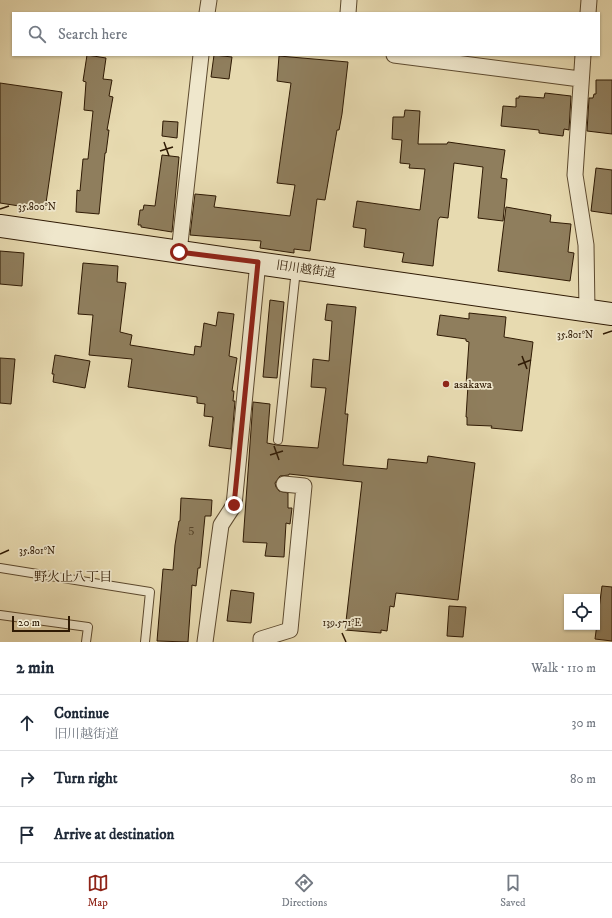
<!DOCTYPE html>
<meta charset="utf-8">
<style>
:root{--surface:#fff;--page:#f6f6f7;--text:#1f2937;--muted:#747a83;--line:#e0e1e3;--accent:#8f2418}
body{margin:0;font-family:"IM FELL DW Pica","Noto Serif JP",serif;background:var(--page);color:var(--text)}
.controls{position:absolute;right:12px;bottom:12px;display:grid;overflow:hidden;border-radius:0px;box-shadow:0 1px 3px #0004}
.controls button{width:36px;height:36px;display:grid;place-items:center;padding:0;border:0;border-bottom:1px solid var(--line);background:var(--surface);color:var(--text);font:20px sans-serif}
.scale{position:absolute;left:12px;bottom:10px;width:58px;box-sizing:border-box;padding-left:4px;border:2px solid #2f1a04;border-top:0;font-size:11px;line-height:14px;white-space:nowrap;color:#2f1a04;-webkit-text-stroke:3px #efe7cc;paint-order:stroke}
.stop{position:absolute;width:12px;height:12px;margin:-9px;border:3px solid #8f2418;border-radius:50%;background:#fff}
.stop.end{background:#8f2418;border-color:#fff;box-shadow:0 1px 4px #0008}
.list{margin:0;padding:0;list-style:none}
h2{display:flex;justify-content:space-between;align-items:center;height:52px;margin:0;padding:0 16px;font-size:17px}
h2 small{font-size:13px;font-weight:400;color:var(--muted)}
.list li{display:grid;grid-template-columns:26px 1fr auto;gap:12px;align-items:center;box-sizing:border-box;height:56px;padding:0 16px;border-top:1px solid var(--line)}
.list b{display:block;font-size:15px;white-space:nowrap}
.list p{margin:0;font-size:13px;white-space:nowrap;color:var(--muted)}
.list em{font-size:13px;font-style:normal;color:var(--muted)}
.icon{flex:none;width:22px;height:22px;fill:none;stroke:currentColor;stroke-width:2;stroke-linecap:round;stroke-linejoin:round}
.map{position:relative;flex:none;width:612px;height:642px;overflow:hidden}
.search{position:absolute;background:var(--surface);box-shadow:0 1px 3px #0004;left:12px;right:12px;top:12px;height:44px;display:flex;align-items:center;gap:10px;box-sizing:border-box;padding:0 14px;border-radius:0px;color:var(--muted);font-size:15px}
.sheet{height:220px;background:var(--surface)}
nav{display:flex;justify-content:space-around;align-items:center;box-sizing:border-box;height:56px;border-top:1px solid var(--line);background:var(--surface);font-size:11px;color:var(--muted)}
nav a{display:grid;justify-items:center;gap:2px}
nav .on{color:var(--accent)}
.map>svg:first-child{display:block}
.building{fill:#8f7e5d;stroke:#2f1a04}
.lines{fill:none;stroke-linecap:round;stroke-linejoin:round}
.lane-casing{stroke:#5d4a2f;stroke-width:10}
.street-casing{stroke:#5d4a2f;stroke-width:17}
.secondary-casing{stroke:#2f1a04;stroke-width:24}
.lane{stroke:#efe7cc;stroke-width:8}
.street{stroke:#efe7cc;stroke-width:15}
.secondary{stroke:#efe7cc;stroke-width:22}
.route{stroke:#8f2418;stroke-width:5}
.ticks{fill:none;stroke:#2f1a04;stroke-width:1.5}
.poi-dot{fill:#8f2418;stroke:#efe7cc;stroke-width:1.5}
.labels{text-anchor:middle;stroke-width:3.5;stroke-linejoin:round;paint-order:stroke}
.number-label{font-size:10px;fill:#47331a}
.street-label{font-size:12px;fill:#2f1a04;stroke:#efe7cc}
.poi-label{font-size:12px;fill:#2f1a04;stroke:#efe7cc;text-anchor:start}
.neighbourhood-label{font-size:13px;fill:#2f1a04;stroke:#efe7cc}
.ticks-label{font-size:10px;text-anchor:middle;fill:#2f1a04;stroke:#efe7cc;stroke-width:3.5;stroke-linejoin:round;paint-order:stroke}
</style>
<div class="map">
<svg width="612" height="642" viewBox="0 0 612 642">
<rect width="100%" height="100%" fill="#e7dab0"/>
<filter id="stains"><feTurbulence type="fractalNoise" baseFrequency=".005" numOctaves="4"/><feColorMatrix values="0 0 0 0 .2 0 0 0 0 .09 0 0 0 0 .02 0 0 0 .5 -.17"/></filter>
<radialGradient id="worn" r=".72"><stop offset=".6" stop-color="#630" stop-opacity="0"/><stop offset="1" stop-color="#630" stop-opacity=".3"/></radialGradient>
<path class="building" d="M87 55 106 58 103 79 112 80 109 96 113 97 107 130H109L106 153H105L99 214 76 212 77 190 80 191 83 159H88L93 111 84 110 86 82 83 81Z
M214 55 232 57 229 79 211 77Z
M279 56 348 62 342 114 339 130H337L325 200 317 199 310 251 294 249V253L260 248 261 241 190 235 195 194 216 196 214 207 290 216 295 185 277 183 291 83 277 81Z
M596 80H612V134L587 131 589 98H593L594 94H596Z
M0 83 62 92 45 210 0 203Z
M545 93 571 96 569 130 564 129 563 136 539 133V130L501 126 503 106 516 107V98H519V96L544 98Z
M405 110 420 111 418 144H447L448 142 505 150 501 178 507 179 503 221 478 218 483 167 454 163 448 218 440 217 438 220 433 266 402 262 404 253 364 247 366 229 353 227 357 201 420 210 425 169 409 168 410 164 400 163 402 140 392 139 393 117H404Z
M163 121 178 122 177 138 162 136Z
M162 155 179 157 172 232 141 227V225H138L140 210H143L144 205 155 206Z
M596 168 612 170V214L591 211Z
M506 207 551 215 550 222 571 224 568 252 574 253 570 281 498 271Z
M0 251 24 253 22 286 0 284Z
M83 263 118 266 117 282 126 283 120 332 132 335 130 345 194 355 195 346 201 347 204 323 216 326 218 312 234 314 229 356 237 358 232 391H234L233 401H235L231 449 209 446 213 417 204 416 205 404 197 403V397L128 387 132 359 89 355 93 315 78 314Z
M270 300 284 302 277 378 263 377Z
M327 304 356 307 345 414H348L343 465 387 469 388 459 427 463 428 456 475 463 458 600 396 593 394 607 390 606 387 631 381 630V633L345 630 362 482 289 474V475L280 476 275 483 276 487 279 491 288 493V508H292L290 524 286 523 284 557 265 556 267 543 243 542 253 402 270 404 267 443 277 445 318 448 326 388 311 387 313 359 329 361 332 321 325 320Z
M469 313 506 317 504 337 533 342 522 431 491 428 492 426 467 425V417H466L468 385H466L469 342 466 341V339L437 335 440 315 469 319Z
M55 355 90 361 85 388 53 382 54 374H52Z
M0 358 15 359 11 404 0 403Z
M181 498 212 500 211 516H205L200 568H198L196 586 192 585 188 642 157 641 163 569 173 570 175 545 179 521H180Z
M602 586 612 587V641L595 639Z
M231 590 254 593 251 623 227 621Z
M449 606 466 607 463 637 447 636Z"/>
<g class="lines">
<g class="lane-casing">
<path id="lane" d="M278 440 296 269
M0 568 150 592 145 642
M0 615 88 627 86 642"/>
</g>
<g class="street-casing">
<path id="street" d="M207 13 209 0
M348 13 349 0
M588 13 589 0
M394 55 580 79
M583 55 575 175 586 245 587 310
M179 252 201 55
M205 642 221 525 234 505 258 262
M261 642V639L290 630 304 486 284 484"/>
</g>
<g class="secondary-casing">
<path id="secondary" d="M0 226 612 314"/>
</g>
<use href="#lane" class="lane"/>
<use href="#street" class="street"/>
<use href="#secondary" class="secondary"/>
</g>
<g class="lines">
<path class="route" d="M179 252 258 262 234 505"/>
</g>
<path class="ticks" d="M164 142 169 156M160 151 173 147M0 209 9 206M603 334 612 331M522 356 527 369M518 365 531 360M274 446 279 460M270 455 283 451M0 554 9 550M342 633 346 642"/>
<circle class="poi-dot" cx="446" cy="384" r="4"/>
<g class="labels">
<g class="number-label">
<text x="191" y="535">５</text>
</g>
<g class="street-label">
<text transform="translate(306 269) rotate(8)" y="4">旧川越街道</text>
</g>
<g class="poi-label">
<text x="454" y="388">asakawa</text>
</g>
<g class="neighbourhood-label">
<text x="73" y="581">野火止八丁目</text>
</g>
</g>
<g class="ticks-label">
<text x="37" y="210">35.800°N</text>
<text x="575" y="338">35.801°N</text>
<text x="37" y="554">35.801°N</text>
<text x="342" y="626">139.571°E</text>
</g>
<rect width="100%" height="100%" filter="url(#stains)"/>
<rect width="100%" height="100%" fill="url(#worn)"/>
</svg>
<div class="controls">
<button><svg class="icon" aria-label="locate" viewBox="0 0 24 24"><circle cx="12" cy="12" r="6"/><path d="M12 2v4M12 18v4M2 12h4M18 12h4"/></svg></button>
</div>
<div class="scale">20 m</div>
<div class="stop" style="left:179px;top:252px"></div>
<div class="stop end" style="left:234px;top:505px"></div>
<div class="search"><svg class="icon" aria-label="search" viewBox="0 0 24 24"><circle cx="10" cy="10" r="6"/><path d="M15 15l6 6"/></svg>Search here</div>
</div>
<section class="sheet">
<h2>2 min<small>Walk · 110 m</small></h2>
<ul class="list">
<li><svg class="icon" aria-label="ahead" viewBox="0 0 24 24"><path d="M12 20V5M6 11l6-6 6 6"/></svg><div><b>Continue</b><p>旧川越街道</p></div><em>30 m</em></li>
<li><svg class="icon" aria-label="right" viewBox="0 0 24 24"><path d="M7 20v-9h11M14 6l5 5-5 5"/></svg><div><b>Turn right</b></div><em>80 m</em></li>
<li><svg class="icon" aria-label="arrive" viewBox="0 0 24 24"><path d="M6 21V4h12l-3 4 3 4H6"/></svg><div><b>Arrive at destination</b></div></li>
</ul>
</section>
<nav>
<a class="on"><svg class="icon" aria-label="map" viewBox="0 0 24 24"><path d="M3 6l6-2 6 2 6-2v14l-6 2-6-2-6 2zM9 4v14M15 6v14"/></svg>Map</a>
<a><svg class="icon" aria-label="directions" viewBox="0 0 24 24"><path d="M12 3l9 9-9 9-9-9zM9 14v-3h6M13 9l2 2-2 2"/></svg>Directions</a>
<a><svg class="icon" aria-label="saved" viewBox="0 0 24 24"><path d="M7 4h10v16l-5-4-5 4z"/></svg>Saved</a>
</nav>
